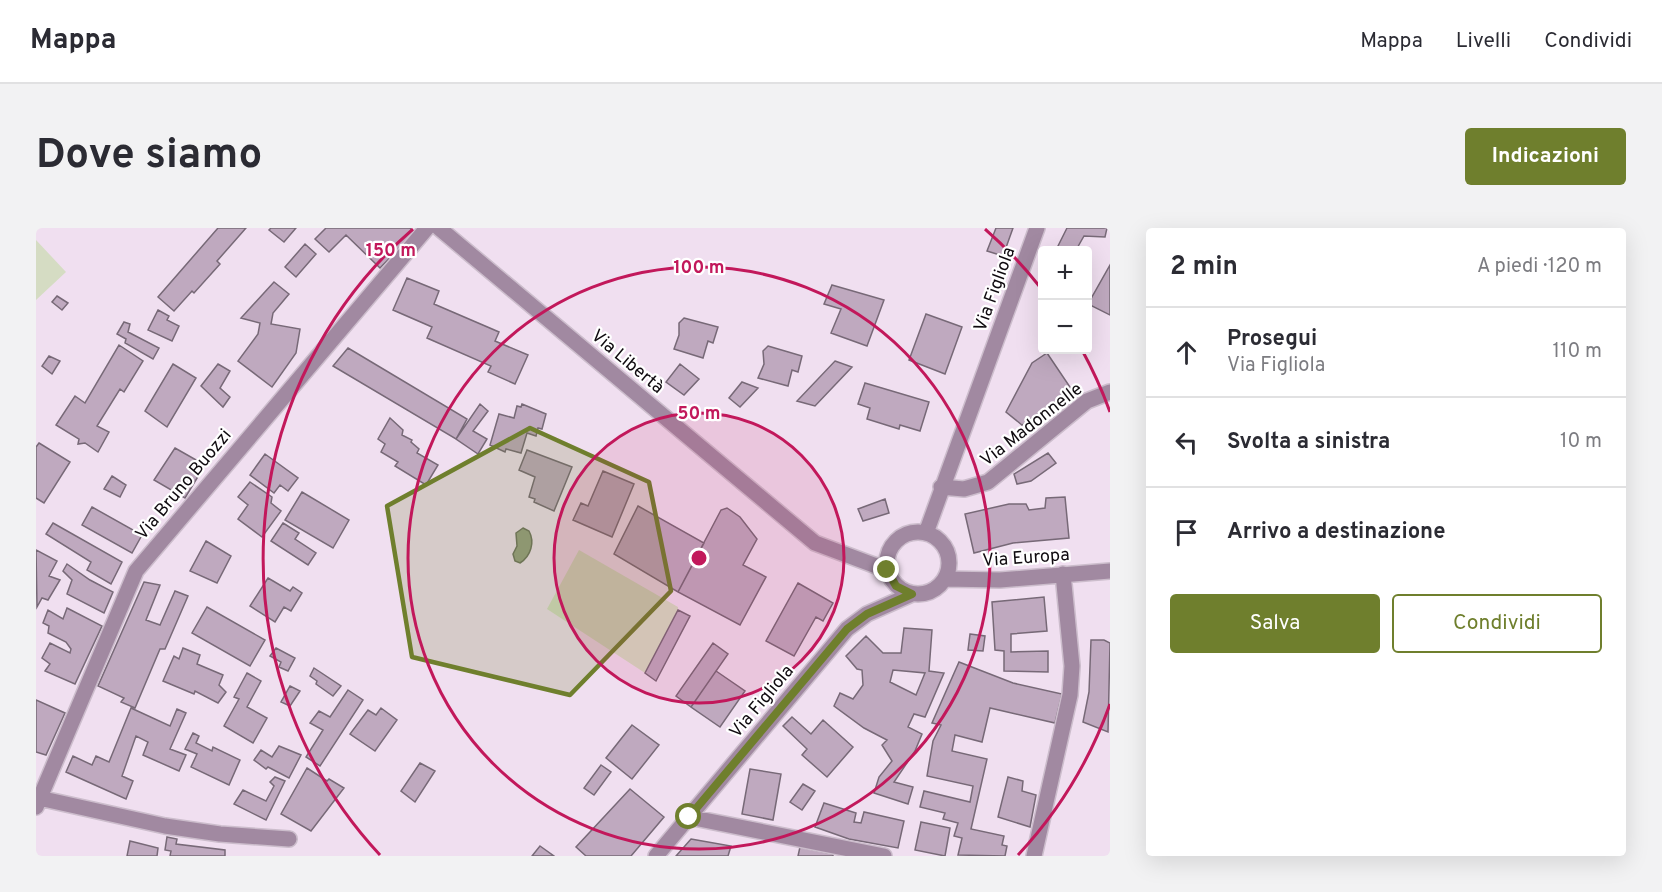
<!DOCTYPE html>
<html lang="it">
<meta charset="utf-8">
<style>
:root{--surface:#fff;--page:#f2f2f3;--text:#2b2b33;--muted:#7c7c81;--line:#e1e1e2;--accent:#6f7f2d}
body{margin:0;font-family:Overpass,sans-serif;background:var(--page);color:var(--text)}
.controls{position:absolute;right:18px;top:18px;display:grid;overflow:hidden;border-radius:6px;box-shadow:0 6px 24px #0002}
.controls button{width:54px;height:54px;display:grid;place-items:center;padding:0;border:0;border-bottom:2px solid var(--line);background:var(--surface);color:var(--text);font:30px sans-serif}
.stop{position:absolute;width:18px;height:18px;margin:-14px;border:4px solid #6f7f2d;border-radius:50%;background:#fff}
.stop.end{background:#6f7f2d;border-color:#fff;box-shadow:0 2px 6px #0008}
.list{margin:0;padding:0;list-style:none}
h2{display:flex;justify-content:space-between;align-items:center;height:78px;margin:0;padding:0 24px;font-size:26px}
h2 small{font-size:20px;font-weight:400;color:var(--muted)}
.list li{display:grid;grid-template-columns:39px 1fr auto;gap:18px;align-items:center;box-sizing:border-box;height:90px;padding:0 24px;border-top:2px solid var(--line)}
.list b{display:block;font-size:22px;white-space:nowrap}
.list p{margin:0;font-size:20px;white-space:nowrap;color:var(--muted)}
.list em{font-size:20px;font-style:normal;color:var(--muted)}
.actions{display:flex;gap:12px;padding:18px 24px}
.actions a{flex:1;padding:14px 0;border:2px solid var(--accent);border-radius:6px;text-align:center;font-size:21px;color:var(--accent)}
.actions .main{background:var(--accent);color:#fff}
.icon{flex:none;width:33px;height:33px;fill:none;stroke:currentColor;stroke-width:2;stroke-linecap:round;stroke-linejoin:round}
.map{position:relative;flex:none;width:1074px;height:628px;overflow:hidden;border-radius:6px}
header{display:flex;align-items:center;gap:36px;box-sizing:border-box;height:84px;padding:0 30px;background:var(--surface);border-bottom:2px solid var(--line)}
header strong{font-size:28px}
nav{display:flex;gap:33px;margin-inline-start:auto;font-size:21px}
.intro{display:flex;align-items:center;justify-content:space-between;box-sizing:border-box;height:144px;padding:0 36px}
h1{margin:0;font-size:42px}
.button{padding:15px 27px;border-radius:6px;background:var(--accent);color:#fff;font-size:21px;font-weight:700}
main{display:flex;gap:36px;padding:0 36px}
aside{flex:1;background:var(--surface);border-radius:6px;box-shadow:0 6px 24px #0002}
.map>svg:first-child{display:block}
.green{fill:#d5dcc3}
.water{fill:#979e82;stroke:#6e7260;stroke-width:1.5}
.building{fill:#bfa9bf;stroke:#776977;stroke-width:1.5;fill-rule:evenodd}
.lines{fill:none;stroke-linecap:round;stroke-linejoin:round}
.minor-casing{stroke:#ccbdcc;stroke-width:18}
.minor{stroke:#a189a1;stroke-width:15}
.route{stroke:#6f7f2d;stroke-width:8}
.marked{fill:#6f7f2d;fill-opacity:0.2;stroke:#6f7f2d;stroke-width:4.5;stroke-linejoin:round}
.ring{fill:none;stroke:#c2185b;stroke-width:3}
.labels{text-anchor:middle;stroke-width:4.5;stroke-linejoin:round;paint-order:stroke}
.street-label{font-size:18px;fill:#0f0a0f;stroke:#fff}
.centre{fill:#c2185b;stroke:#fff;stroke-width:3}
.ring-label{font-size:18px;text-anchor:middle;font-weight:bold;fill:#c2185b;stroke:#fff;stroke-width:4.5;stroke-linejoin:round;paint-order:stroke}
</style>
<header>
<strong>Mappa</strong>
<nav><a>Mappa</a><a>Livelli</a><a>Condividi</a></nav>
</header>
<div class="intro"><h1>Dove siamo</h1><a class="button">Indicazioni</a></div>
<main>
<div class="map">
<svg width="1074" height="628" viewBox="0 0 1074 628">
<rect width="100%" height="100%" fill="#f0dff0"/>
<path class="green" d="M0 12 30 44 0 72Z
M543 322 642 379V382L609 445 511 381Z"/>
<path class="water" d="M487 300 493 303C499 314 495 328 484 335L479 333 477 326 481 318 480 305Z"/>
<path class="building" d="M182 0H210L181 33 184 36 158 65 156 63 138 83 122 69Z
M235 0H260L248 14 233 2Z
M290 0H374L378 5 344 40 310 7 293 24 279 11Z
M960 0H977L967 28 951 23Z
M1031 0H1071L1069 9 1048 8 1040 22H1020Z
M269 16 280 26 260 49 249 39Z
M1074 37V87L1052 76Z
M371 50 403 63 398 76 463 104 459 113 492 127 479 156 452 144 455 138 391 110 396 99 357 82Z
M238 54 253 66 237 85 235 96 264 101 260 125 236 159 202 133 222 106 224 95 205 90Z
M796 57 848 72 831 118 795 105 805 81 788 76Z
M21 68 32 75 26 82 16 74Z
M122 82 133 88 131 92 143 98 136 113 112 102Z
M890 86 926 99 909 146 873 132Z
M648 90 682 99 677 115 672 113 667 130 638 121 643 107V95Z
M88 94 94 96 92 104 123 120 117 131 89 115 90 111 81 106Z
M83 117 107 133 88 164 84 161 61 198 73 204 62 224 49 215 42 216 43 211 20 197 39 168 49 175Z
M732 118 766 128 762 144 756 142 752 158 722 150 728 136 727 123Z
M312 120 431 191 420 211 297 138Z
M1011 125 1036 162 986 197 970 184 996 135Z
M13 128 24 133 16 146 6 138Z
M799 133 816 139 779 178 761 173Z
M137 136 160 150 131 199 109 183Z
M182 136 194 143 184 160 194 169 187 179 165 158Z
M644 136 663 151 648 167 630 154Z
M706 154 722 160 704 179 693 170Z
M829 155 893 174 884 203 864 197 863 201 831 191 834 180 822 176Z
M444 176 452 183 437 203 451 211 442 226 420 211Z
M486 176 510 186 506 201 502 200 500 208 491 205 485 225 470 221 469 224 454 217 463 186 478 190 481 178 485 179Z
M354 190 367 202 366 207 376 212 375 214 383 221 381 225 402 237 390 257 359 238 362 234 345 224 349 216 342 211Z
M3 215 34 234 8 275 0 270V219Z
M139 220 169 237 149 270 118 252Z
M491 222 536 239 518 283 498 274 499 271 493 269 499 249 483 242Z
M1012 225 1020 235 995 253 981 256 978 246Z
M229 226 262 250 252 263 244 257 238 265 214 247Z
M567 243 598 256 576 309 537 292 545 275 552 278Z
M76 248 90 257 84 269 68 261Z
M214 254 236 269 235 275 245 283 226 309 202 291 212 277 202 269Z
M266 264 313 292 297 320 249 292Z
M1029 269 1033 310 977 315 938 325 929 286 973 276H990L993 282 1009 280 1010 270Z
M849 271 853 285 827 293 822 281Z
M602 278 668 315 642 364 578 326Z
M56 279 106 307 96 325 46 297Z
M691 280 704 289 721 311 707 337 730 349 704 397 642 364 685 282Z
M17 295 86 334 75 356 51 342 55 334 10 306Z
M247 295 263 305 259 311 280 325 272 337 235 313Z
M170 313 195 328 181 355 154 343Z
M0 322 21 333 13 348 24 352 12 372 6 370 1 379Z
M31 336 54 352 77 364 68 385 31 366 36 352 27 343Z
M232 350 254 363 257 359 266 365 255 383 248 379 239 394 214 378Z
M108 354 124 357 110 392 124 397 139 363 152 368 129 421H124L99 480 85 474 88 470 62 458Z
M762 355 797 375 787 393 780 389 758 428 730 413Z
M1008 369 1011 403 975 406V424L1012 423V444L968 443V423L959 422 956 374Z
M171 379 229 412 214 438 156 405Z
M31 380 66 398 39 456 9 443 14 436 6 430 14 415 34 425 35 421 30 414 12 405 13 398 7 395 12 382 27 391Z
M642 382 654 388 620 453 609 445Z
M868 400 896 402 893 443 908 445 889 489 878 486 872 499 886 506 879 523 858 554 877 559 872 576 838 565 843 549 856 533 846 517 851 512 828 500 798 478 804 465 817 471 827 457 826 442 821 441 810 428 830 408 847 425H865ZM857 442 889 445 880 467 854 454Z
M934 406 949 408 947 423 932 422Z
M1055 412H1068L1074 415 1072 504 1047 494 1053 464Z
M677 415 692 426 655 479 640 468Z
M147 420 164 427 161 436 187 447 183 457 190 464 182 475 159 463 158 466 127 453 138 428 143 431Z
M240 420 259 430 252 443 243 439 245 434 234 428Z
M923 434 977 455 1026 466 1019 495 954 480 946 514 919 507 916 523 951 531 935 601 968 608 966 617 971 618 969 628 922 627 926 610 918 608 922 595 907 591 909 585 884 579 888 563 934 574 937 558 891 548 897 513 905 497 896 495Z
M278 440 305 458 297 468 280 456 281 453 274 448Z
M680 443 709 463 684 499 655 479Z
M211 445 225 453 211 479 231 490 217 515 188 498 203 471 198 469Z
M254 458 264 463 254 478 245 474Z
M312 462 327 472 284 538 270 529 287 502 274 495 283 483 294 489Z
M0 472 29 485 10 527 0 524Z
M95 480 134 498 141 481 150 485 134 521 150 527 143 543 107 527 112 514 100 508 86 548 97 553 90 571 30 544 37 528 56 537 60 528 73 534Z
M345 480 361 492 339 523 314 506 332 482 340 487Z
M756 489 775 506 787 492 817 519 791 549 766 527 771 521 747 498Z
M596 497 623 517 596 551 570 530Z
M157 505 163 508 160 515 176 523 177 519 204 532 193 557 155 539 161 526 149 521Z
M243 518 265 527 253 550 232 539 230 541 218 532 225 522 236 529Z
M384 535 399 543 379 574 365 563Z
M565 537 575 544 558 567 548 560Z
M271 540 291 553 293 551 308 560 275 603 245 586Z
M714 541 745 546 737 592 706 586Z
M239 549 249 553 230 592 198 576 207 562 230 573 238 558 234 554Z
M972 549 987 553 986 563 1000 567 994 599 962 589Z
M767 556 779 563 766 582 754 574Z
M594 561 628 589 595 628H550L540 619Z
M788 575 820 585 818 594 825 595 828 584 868 593 862 620 813 611 779 599Z
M885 594 914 600 909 628 879 622Z
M131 609 141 611 140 616 189 622V628H134L135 623 129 622Z
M655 611 695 618 692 628H640Z
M94 613 122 620 121 628H91Z
M504 618 518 628H496Z
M764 619 797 626V628H762Z"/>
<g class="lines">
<g class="minor-casing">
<path id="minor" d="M403 0 779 315 851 342
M905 259 928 261 952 254 1051 173 1074 164
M851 335a31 31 0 1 1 62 0a31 31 0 1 1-62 0Z
M890 305 1001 0
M909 351 964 352 1074 343
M3 570 129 598 184 606 253 611
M0 579 100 343 391 0
M653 589 848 628
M620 628 811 401 831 386 876 366
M998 628 1034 467 1036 438 1027 346"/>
</g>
<use href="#minor" class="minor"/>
</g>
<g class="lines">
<path class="route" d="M653 589 811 401 831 386 876 366 860 358 851 342"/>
</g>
<path class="marked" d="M494 200 613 254 635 363 534 467 376 429 351 278Z"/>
<circle cx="663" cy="330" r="145" fill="#c2185b" fill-opacity=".12"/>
<g class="ring">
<circle cx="663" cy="330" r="145"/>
<circle cx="663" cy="330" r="291"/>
<path d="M1074 476A436 436 0 0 1 982 627M344 627A436 436 0 0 1 377 1M949 1A436 436 0 0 1 1004 59M1046 122A436 436 0 0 1 1074 184"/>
</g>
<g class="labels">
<g class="street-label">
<text transform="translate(958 61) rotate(-70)" y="6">Via Figliola</text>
<text transform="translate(592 133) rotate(40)" y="6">Via Libertà</text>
<text transform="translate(995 196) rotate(-38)" y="6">Via Madonnelle</text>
<text transform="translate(147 256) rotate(-50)" y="6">Via Bruno Buozzi</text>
<text transform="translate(990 329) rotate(-4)" y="6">Via Europa</text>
<text transform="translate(725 473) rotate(-50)" y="6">Via Figliola</text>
</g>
</g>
<circle cx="663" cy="330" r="9" class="centre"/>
<g class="ring-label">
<text x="355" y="28">150 m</text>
<text x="663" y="45">100 m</text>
<text x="663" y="191">50 m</text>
</g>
</svg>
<div class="controls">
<button>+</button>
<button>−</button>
</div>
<div class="stop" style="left:653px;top:589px"></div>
<div class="stop end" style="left:851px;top:342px"></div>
</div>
<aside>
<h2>2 min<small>A piedi · 120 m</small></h2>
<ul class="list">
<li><svg class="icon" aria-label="ahead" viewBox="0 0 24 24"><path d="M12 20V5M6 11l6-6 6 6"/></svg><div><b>Prosegui</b><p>Via Figliola</p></div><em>110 m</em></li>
<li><svg class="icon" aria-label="left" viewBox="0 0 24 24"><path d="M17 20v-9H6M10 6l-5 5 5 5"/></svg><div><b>Svolta a sinistra</b></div><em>10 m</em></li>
<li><svg class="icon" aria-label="arrive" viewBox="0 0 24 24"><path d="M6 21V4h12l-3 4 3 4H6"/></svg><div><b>Arrivo a destinazione</b></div></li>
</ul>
<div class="actions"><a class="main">Salva</a><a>Condividi</a></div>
</aside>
</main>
